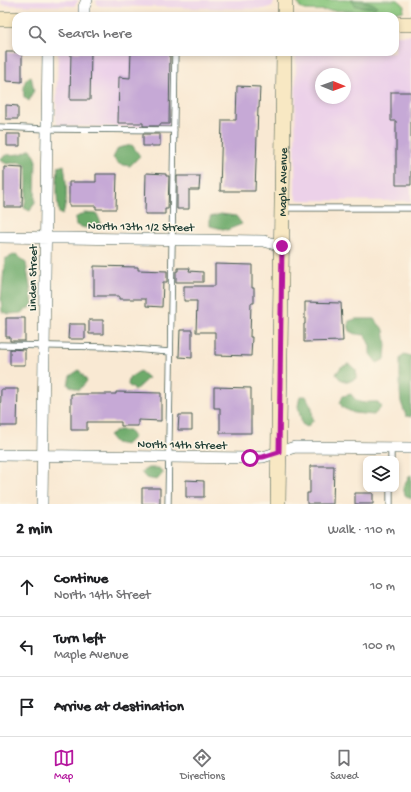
<!DOCTYPE html>
<meta charset="utf-8">
<style>
:root{--surface:#fff;--page:#f6f6f6;--text:#202124;--muted:#757577;--line:#e0e0e0;--accent:#b5179e}
body{margin:0;font-family:"Gochi Hand",sans-serif;background:var(--page);color:var(--text)}
.controls{position:absolute;right:12px;bottom:12px;display:grid;overflow:hidden;border-radius:8px;box-shadow:0 2px 6px #0003}
.controls button{width:36px;height:36px;display:grid;place-items:center;padding:0;border:0;border-bottom:1px solid var(--line);background:var(--surface);color:var(--text);font:20px sans-serif}
.compass{position:absolute;left:315px;top:68px;width:36px;height:36px;border-radius:50%;background:var(--surface);box-shadow:0 2px 6px #0003;rotate:91deg}
.stop{position:absolute;width:12px;height:12px;margin:-9px;border:3px solid #b5179e;border-radius:50%;background:#fff}
.stop.end{background:#b5179e;border-color:#fff;box-shadow:0 1px 4px #0008}
.list{margin:0;padding:0;list-style:none}
h2{display:flex;justify-content:space-between;align-items:center;height:52px;margin:0;padding:0 16px;font-size:17px}
h2 small{font-size:13px;font-weight:400;color:var(--muted)}
.list li{display:grid;grid-template-columns:26px 1fr auto;gap:12px;align-items:center;box-sizing:border-box;height:60px;padding:0 16px;border-top:1px solid var(--line)}
.list b{display:block;font-size:15px;white-space:nowrap}
.list p{margin:0;font-size:13px;white-space:nowrap;color:var(--muted)}
.list em{font-size:13px;font-style:normal;color:var(--muted)}
.icon{flex:none;width:22px;height:22px;fill:none;stroke:currentColor;stroke-width:2;stroke-linecap:round;stroke-linejoin:round}
.map{position:relative;flex:none;width:411px;height:504px;overflow:hidden}
.search{position:absolute;background:var(--surface);box-shadow:0 2px 6px #0003;left:12px;right:12px;top:12px;height:44px;display:flex;align-items:center;gap:10px;box-sizing:border-box;padding:0 14px;border-radius:12px;color:var(--muted);font-size:15px}
.sheet{height:232px;background:var(--surface)}
nav{display:flex;justify-content:space-around;align-items:center;box-sizing:border-box;height:56px;border-top:1px solid var(--line);background:var(--surface);font-size:11px;color:var(--muted)}
nav a{display:grid;justify-items:center;gap:2px}
nav .on{color:var(--accent)}
.map>svg:first-child{display:block}
.built{fill:#ecd1e9;fill-rule:evenodd}
.green{fill:#87c57b;stroke:#538158}
.forest{fill:#6daa6b;stroke:#467450}
.building{fill:#c6a9d6}
.lines{fill:none;stroke-linecap:round;stroke-linejoin:round}
.service-casing{stroke:#40574c;stroke-width:7}
.minor-casing{stroke:#40574c;stroke-width:12}
.secondary-casing{stroke:#40574c;stroke-width:16}
.service{stroke:#fff;stroke-width:5.5}
.minor{stroke:#fff;stroke-width:11}
.secondary{stroke:#f8e8c3;stroke-width:15}
.route{stroke:#b5179e;stroke-width:5}
.labels{text-anchor:middle;stroke-width:3;stroke-linejoin:round;paint-order:stroke}
.street-label{font-size:12px;fill:#1f3d34;stroke:#fcf5e5}
</style>
<div class="map">
<svg width="411" height="504" viewBox="0 0 411 504">
<rect width="100%" height="100%" fill="#fcf5e5"/>
<filter id="ink" filterUnits="userSpaceOnUse"><feTurbulence type="fractalNoise" baseFrequency=".025" numOctaves="2"/><feDisplacementMap in="SourceGraphic" scale="8" xChannelSelector="R" yChannelSelector="G"/><feConvolveMatrix kernelMatrix="1 2 1 2 8 2 1 2 1" color-interpolation-filters="sRGB"/></filter>
<filter id="wash" filterUnits="userSpaceOnUse"><feTurbulence type="fractalNoise" baseFrequency=".012" numOctaves="4" result="noise"/><feDisplacementMap in="SourceGraphic" scale="16" xChannelSelector="R" yChannelSelector="G"/><feGaussianBlur stdDeviation="0.9" result="paint"/><feColorMatrix in="noise" values="0 0 0 0 0 0 0 0 0 0 0 0 0 0 0 0 0 1.4 0 .05"/><feComposite in="paint" operator="in"/></filter>
<g filter="url(#wash)">
<rect width="100%" height="100%" fill="#f9e9d3"/>
<path class="built" d="M1 0H79L74 6 3 5 1 4Z
M96 0H275L272 6 264 9 99 6 97 4Z
M395 35H411V201L300 200 297 199 295 194 296 52H395ZM321 74H345V98H321Z
M58 52H171L170 123 169 126 166 127 60 126 57 124 56 119Z"/>
<path class="green" d="M296 0H398L403 4 404 7 403 11 399 12 304 10 300 7Z"/>
<path class="forest" d="M351 0C360 0 369 1 377 6L375 8 356 6Z
M31 76 34 90 29 101 24 97C23 89 23 79 31 76Z
M132 145 140 156 130 166 119 164 113 158 118 148Z
M31 149 36 158 35 202 30 211 24 208C27 193 28 180 26 165L19 162 7 164 0 160V159L6 155 21 154Z
M64 165C66 178 69 203 62 215L59 213C56 198 57 182 58 167Z
M84 213 97 214 101 223 85 228 76 225 75 218Z
M221 214 236 216 242 224 227 230 210 226V217Z
M16 254 26 263 33 305 21 313 9 314 2 312 1 299 5 259Z
M356 319H374L384 330 386 345 385 359 377 363 370 354V346L365 335 356 334 350 331 348 325 349 321Z
M404 354 411 356V417L406 416 401 402 400 391V359Z
M349 364 356 370 357 378 348 382 340 379 336 374 341 367Z
M79 370 87 381 79 390 68 385 70 376Z
M140 371 148 378 135 390 128 385 129 378Z
M351 394C360 407 364 401 378 402L382 407 374 415 354 413 343 408 340 403 343 396Z
M300 396H306L312 408 313 421 307 427 302 424 298 406Z
M118 430H129L134 437 126 445 115 443 109 436Z
M148 468H159L163 473 157 480 146 478 141 472Z
M411 475V499L405 495 403 487 409 476Z"/>
<g id="blocks">
<path class="building" d="M6 52H22V82L6 81Z
M71 52H91L90 100H70Z
M131 52H170L169 124H160V126H143V123H118L119 77 130 78Z
M237 86 260 87 259 108H258L255 191H220L222 120H236Z
M391 92H411V185H396V121H391Z
M6 105 18 106V119H6Z
M7 134H20V146H7Z
M143 134H160V146H143Z
M4 167 23 168 22 207H4Z
M146 173 166 174V176H169L168 209H165V214H145Z
M96 174H117L116 209H96V206H69V182H96Z
M177 176H200L199 190H189V209H177Z
M215 264 252 265V288H254V303H251L250 337H252L251 356 215 355V332H196L197 301H184V286H215Z
M94 266 138 267V270L167 271V282H163L162 307 146 306V299H119V296H94Z
M178 268H190L189 271 203 272V282H176V271H178Z
M305 302 341 303 343 341 304 342V324H305Z
M6 318H25V341H10V337H6Z
M89 320H103V334H89Z
M69 324H85V339H68Z
M180 330H192V358L179 357Z
M10 349 25 350V365H10Z
M214 387 251 388V433H220V408H214Z
M1 389H18L17 426H0Z
M116 392 161 393V421L138 420V426H121V422H87V430H71V394H116Z
M179 415H192V430H178Z
M310 466H334L333 504H307V493H310Z
M186 480 204 481V497H186Z
M142 488H160V504H142Z
M355 493H373V504H355Z"/>
</g>
</g>
<g filter="url(#ink)">
<use href="#blocks" fill-opacity="0" stroke="#40574c" stroke-width="1"/>
<g class="lines">
<g class="service-casing">
<path id="service" d="M0 127 47 129 174 130
M283 208H411
M0 345 109 347 170 352
M391 459V447
M168 504 175 52
M390 504V489"/>
</g>
<g class="minor-casing">
<path id="minor" d="M84 16V7L87 0
M0 237 264 241 282 246
M0 455 250 458 263 457 295 447 411 448
M42 504 48 52"/>
</g>
<g class="secondary-casing">
<g id="secondary">
<path d="M285 16V0"/>
<path d="M0 19H16"/>
<path d="M395 24H411"/>
<path id="s1" d="M278 504 284 52"/>
</g>
</g>
<use href="#service" class="service"/>
<use href="#minor" class="minor"/>
<use href="#secondary" class="secondary"/>
</g>
</g>
<g class="lines" filter="url(#ink)">
<path class="route" d="M250 458 263 457 279 452 282 246"/>
</g>
<g class="labels">
<g class="street-label">
<text dy="4" stroke="none"><textPath href="#s1" startOffset="322">Maple Avenue</textPath></text>
<text transform="translate(141 226) rotate(1)" y="4">North 13th 1/2 Street</text>
<text transform="translate(32 278) rotate(-89)" y="4">Linden Street</text>
<text transform="translate(182 444) rotate(1)" y="4">North 14th Street</text>
</g>
</g>
</svg>
<div class="controls">
<button><svg class="icon" aria-label="layers" viewBox="0 0 24 24"><path d="M12 4l9 5-9 5-9-5zM3 14l9 5 9-5"/></svg></button>
</div>
<svg class="compass" viewBox="-18 -18 36 36"><path d="M0-13l5 13h-10z" fill="#e53935"/><path d="M0 13l5-13h-10z" fill="#757577"/></svg>
<div class="stop" style="left:250px;top:458px"></div>
<div class="stop end" style="left:282px;top:246px"></div>
<div class="search"><svg class="icon" aria-label="search" viewBox="0 0 24 24"><circle cx="10" cy="10" r="6"/><path d="M15 15l6 6"/></svg>Search here</div>
</div>
<section class="sheet">
<h2>2 min<small>Walk · 110 m</small></h2>
<ul class="list">
<li><svg class="icon" aria-label="ahead" viewBox="0 0 24 24"><path d="M12 20V5M6 11l6-6 6 6"/></svg><div><b>Continue</b><p>North 14th Street</p></div><em>10 m</em></li>
<li><svg class="icon" aria-label="left" viewBox="0 0 24 24"><path d="M17 20v-9H6M10 6l-5 5 5 5"/></svg><div><b>Turn left</b><p>Maple Avenue</p></div><em>100 m</em></li>
<li><svg class="icon" aria-label="arrive" viewBox="0 0 24 24"><path d="M6 21V4h12l-3 4 3 4H6"/></svg><div><b>Arrive at destination</b></div></li>
</ul>
</section>
<nav>
<a class="on"><svg class="icon" aria-label="map" viewBox="0 0 24 24"><path d="M3 6l6-2 6 2 6-2v14l-6 2-6-2-6 2zM9 4v14M15 6v14"/></svg>Map</a>
<a><svg class="icon" aria-label="directions" viewBox="0 0 24 24"><path d="M12 3l9 9-9 9-9-9zM9 14v-3h6M13 9l2 2-2 2"/></svg>Directions</a>
<a><svg class="icon" aria-label="saved" viewBox="0 0 24 24"><path d="M7 4h10v16l-5-4-5 4z"/></svg>Saved</a>
</nav>
